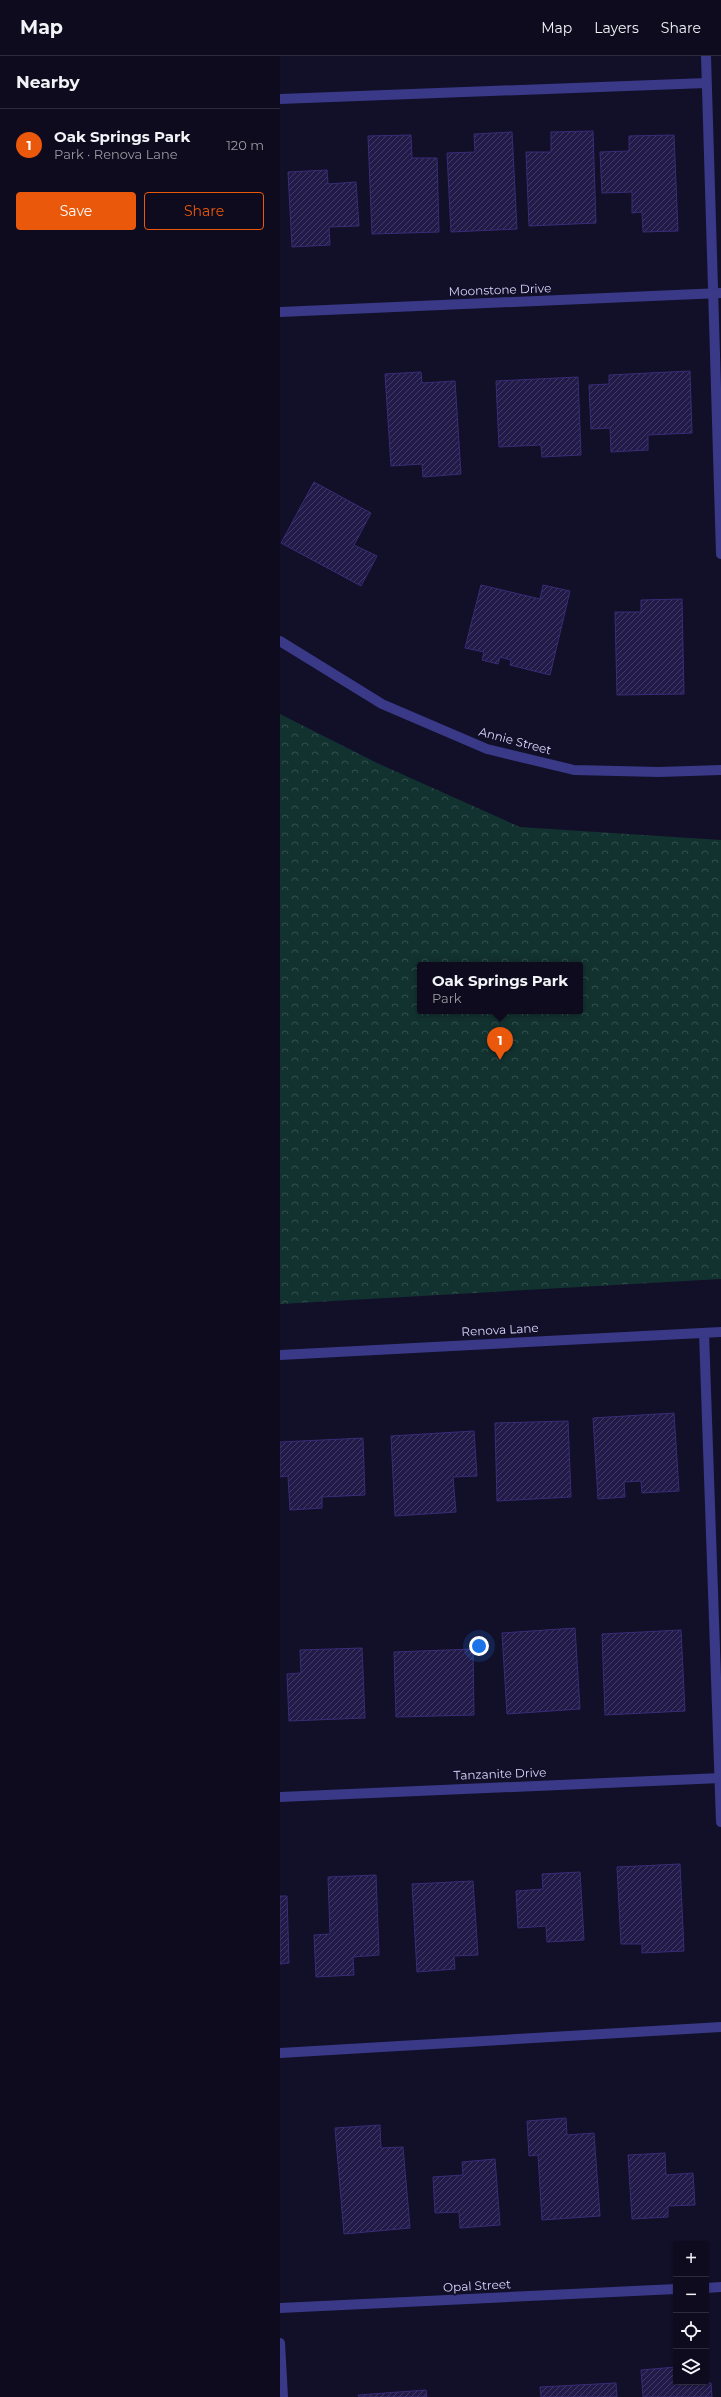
<!DOCTYPE html>
<meta charset="utf-8">
<style>
:root{--surface:#0e0b1e;--page:#171427;--text:#f1f3f6;--muted:#9b9ba4;--line:#2e2b3c;--accent:#ea580c}
body{margin:0;font-family:Montserrat,sans-serif;background:var(--page);color:var(--text)}
.controls{position:absolute;right:12px;bottom:12px;display:grid;overflow:hidden;border-radius:4px;box-shadow:0 1px 3px #0004}
.controls button{width:36px;height:36px;display:grid;place-items:center;padding:0;border:0;border-bottom:1px solid var(--line);background:var(--surface);color:var(--text);font:20px sans-serif}
.you{position:absolute;left:199px;top:1590px;width:14px;height:14px;margin:-10px;border:3px solid #fff;border-radius:50%;background:#1a73e8;box-shadow:0 0 0 6px #1a73e833}
.badge{display:grid;place-items:center;width:26px;height:26px;border-radius:50%;background:var(--accent);color:#fff;font-size:13px;font-weight:700}
.pin{position:absolute;translate:-50% -33px;filter:drop-shadow(0 1px 2px #0008)}
.pin::after{content:'';position:absolute;top:21px;width:14px;height:12px;background:inherit;clip-path:polygon(0 0,100% 0,50% 100%)}
.popup{position:absolute;left:137px;top:906px;width:166px;height:52px;box-sizing:border-box;display:grid;place-content:center;border-radius:4px;background:var(--surface);filter:drop-shadow(0 1px 3px #0005);font-size:13px;white-space:nowrap;color:var(--muted)}
.popup b{font-size:15px;color:var(--text)}
.popup::after{content:'';position:absolute;left:50%;top:100%;margin-left:-8px;border:8px solid transparent;border-top-color:var(--surface)}
.list{margin:0;padding:0;list-style:none}
h2{display:flex;justify-content:space-between;align-items:center;height:52px;margin:0;padding:0 16px;font-size:17px}
h2 small{font-size:13px;font-weight:400;color:var(--muted)}
.list li{display:grid;grid-template-columns:26px 1fr auto;gap:12px;align-items:center;box-sizing:border-box;height:72px;padding:0 16px;border-top:1px solid var(--line)}
.list b{display:block;font-size:15px;white-space:nowrap}
.list p{margin:0;font-size:13px;white-space:nowrap;color:var(--muted)}
.list em{font-size:13px;font-style:normal;color:var(--muted)}
.actions{display:flex;gap:8px;padding:12px 16px}
.actions a{flex:1;padding:9px 0;border:1px solid var(--accent);border-radius:4px;text-align:center;font-size:14px;color:var(--accent)}
.actions .main{background:var(--accent);color:#fff}
.icon{flex:none;width:22px;height:22px;fill:none;stroke:currentColor;stroke-width:2;stroke-linecap:round;stroke-linejoin:round}
.map{position:relative;flex:none;width:441px;height:2341px;overflow:hidden}
header{display:flex;align-items:center;gap:24px;box-sizing:border-box;height:56px;padding:0 20px;background:var(--surface);border-bottom:1px solid var(--line)}
header strong{font-size:19px}
nav{display:flex;gap:22px;margin-inline-start:auto;font-size:14px}
main{display:flex}
aside{flex:1;background:var(--surface)}
.map>svg:first-child{display:block}
.park{fill:url(#park-crowns);fill-rule:evenodd}
.building{fill:url(#building-hatch);stroke:#382c76}
.lines{fill:none;stroke-linecap:round;stroke-linejoin:round}
.service{stroke:#393988;stroke-width:10}
.minor{stroke:#393988;stroke-width:10}
.labels{text-anchor:middle;stroke-width:4;stroke-linejoin:round;paint-order:stroke}
.street-label{font-size:12px;fill:#d9d6ff;stroke:#120f28}
</style>
<header>
<strong>Map</strong>
<nav><a>Map</a><a>Layers</a><a>Share</a></nav>
</header>
<main>
<aside>
<h2>Nearby<small></small></h2>
<ul class="list">
<li><span class="badge">1</span><div><b>Oak Springs Park</b><p>Park · Renova Lane</p></div><em>120 m</em></li>
</ul>
<div class="actions"><a class="main">Save</a><a>Share</a></div>
</aside>
<div class="map">
<svg width="441" height="2341" viewBox="0 0 441 2341">
<defs>
<pattern id="park-crowns" width="20" height="18" patternUnits="userSpaceOnUse"><rect width="20" height="18" fill="#123230"/><path d="M2 6a3 3 0 1 1 6 0M12 15a3 3 0 1 1 6 0" fill="none" stroke="#344f4f"/></pattern>
<pattern id="building-hatch" width="6" height="6" patternUnits="userSpaceOnUse"><rect width="6" height="6" fill="#221a49"/><path d="M-1 1l2-2M0 6l6-6M5 7l2-2" fill="none" stroke="#423b64"/></pattern>
</defs>
<rect width="100%" height="100%" fill="#120f28"/>
<path class="park" d="M0 658 97 707 240 771 441 784V1223L0 1248ZM140 909H300V955H140Z"/>
<path class="building" d="M313 75 316 167 249 170 246 96H271V76Z
M232 76 237 173 171 176 167 97 195 96 194 78Z
M131 79 132 102H157L159 176 92 178 88 80Z
M394 79 398 175 363 176 362 156 352 157V136L322 137 320 96 349 95V80Z
M47 114 48 128 76 126 79 170 49 171 50 189 12 191 8 116Z
M410 315 412 377 368 379V394L331 396 330 372 311 373 309 329 329 328V319Z
M141 316 142 327 175 325 181 418 143 421 142 408 111 410 105 318Z
M298 321 301 399 262 401 261 389 219 391 216 325Z
M34 426 91 457 74 489 97 500 81 530 1 487Z
M201 529 260 543 263 529 290 535 270 619 230 609 231 604 220 601 218 608 202 604 204 596 185 592Z
M402 543 404 638 337 639 335 556H361V544Z
M394 1357 399 1435 362 1437 361 1425 344 1426 345 1441 318 1443 313 1362Z
M288 1365 291 1441 217 1445 215 1367Z
M194 1375 197 1420 173 1421 176 1456 115 1460 111 1380Z
M83 1382 85 1439 42 1441V1452L10 1454 8 1420 0 1421V1386Z
M295 1572 300 1653 227 1658 222 1577Z
M401 1574 405 1655 325 1659 322 1578Z
M82 1592 85 1662 9 1665 7 1618 21 1617 20 1594Z
M193 1593 194 1659 116 1661 114 1596Z
M400 1808 404 1895 362 1897V1888H341L337 1811Z
M300 1816 304 1884 267 1886 266 1870 238 1872 236 1835 263 1833 262 1818Z
M96 1819 99 1899 73 1901 74 1919 36 1921 34 1879 50 1878 48 1821Z
M193 1825 198 1899 174 1900 175 1913 137 1916 132 1828Z
M0 1840H7L9 1907 0 1908Z
M286 2062 287 2079 314 2077 320 2160 262 2164 258 2099 249 2100 247 2065Z
M100 2069 101 2092 123 2091 130 2172 64 2178 55 2072Z
M385 2097 386 2119 413 2117 415 2149 388 2150V2161L352 2163 348 2099Z
M215 2103 220 2169 180 2172 179 2156 155 2157 153 2121 183 2119 182 2106Z
M396 2311V2326H399L400 2329 431 2327 432 2341H363L361 2314Z
M336 2327 337 2341H261L260 2331Z
M146 2334 147 2341H79L78 2339Z"/>
<g class="lines">
<path class="service" d="M426 0 441 498
M0 43 426 27
M424 1277 441 1766
M0 1997 441 1971"/>
<path class="minor" d="M0 256 441 237
M0 585 102 648 207 693 294 714 379 716 441 714
M0 1299 441 1276
M0 1741 441 1722
M426 2232 441 2231
M0 2252 396 2233
M0 2287 3 2341"/>
</g>
<g class="labels">
<g class="street-label">
<text transform="translate(220 234) rotate(-2)" y="4">Moonstone Drive</text>
<text transform="translate(235 685) rotate(15)" y="4">Annie Street</text>
<text transform="translate(220 1274) rotate(-3)" y="4">Renova Lane</text>
<text transform="translate(220 1718) rotate(-2)" y="4">Tanzanite Drive</text>
<text transform="translate(197 2230) rotate(-3)" y="4">Opal Street</text>
</g>
</g>
</svg>
<div class="controls">
<button>+</button>
<button>−</button>
<button><svg class="icon" aria-label="locate" viewBox="0 0 24 24"><circle cx="12" cy="12" r="6"/><path d="M12 2v4M12 18v4M2 12h4M18 12h4"/></svg></button>
<button><svg class="icon" aria-label="layers" viewBox="0 0 24 24"><path d="M12 4l9 5-9 5-9-5zM3 14l9 5 9-5"/></svg></button>
</div>
<div class="you"></div>
<div class="pin badge" style="left:220px;top:1004px">1</div>
<div class="popup"><b>Oak Springs Park</b>Park</div>
</div>
</main>
